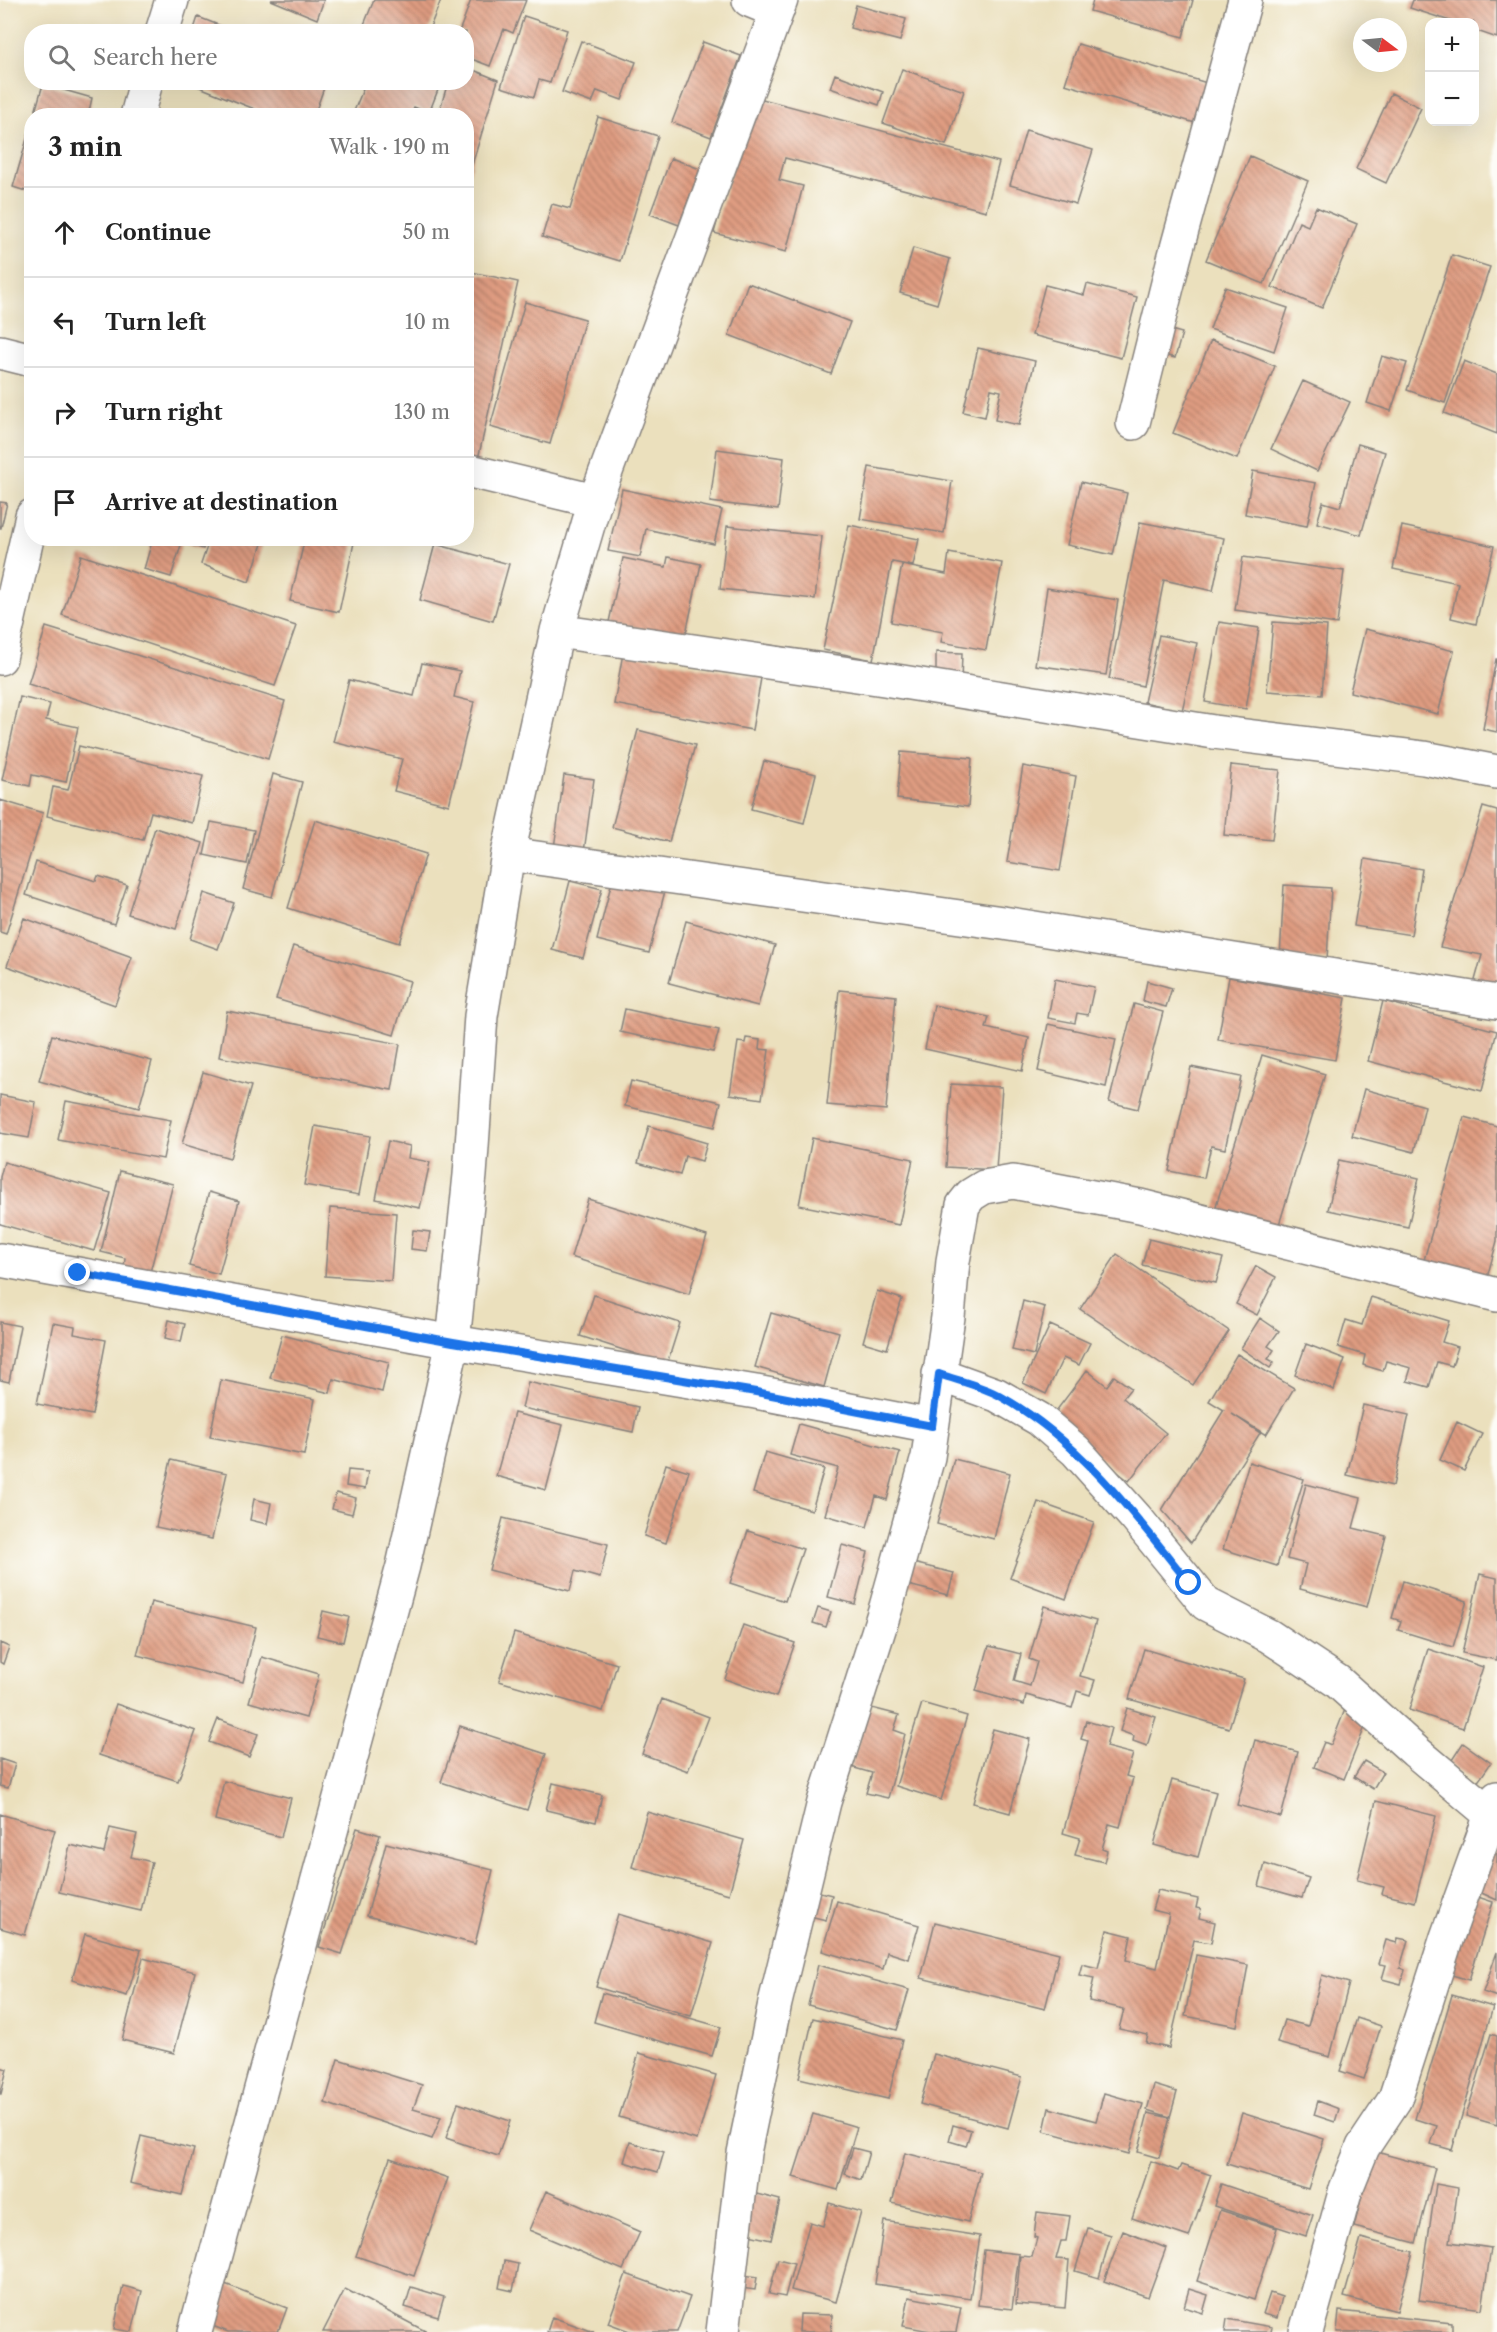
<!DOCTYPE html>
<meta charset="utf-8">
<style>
:root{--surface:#fff;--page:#f6f6f6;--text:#222;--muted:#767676;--line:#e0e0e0}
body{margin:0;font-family:"Libre Caslon Text",serif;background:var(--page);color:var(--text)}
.controls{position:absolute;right:18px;top:18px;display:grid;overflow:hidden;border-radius:12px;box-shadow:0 6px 24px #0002}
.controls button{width:54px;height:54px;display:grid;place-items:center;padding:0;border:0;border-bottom:2px solid var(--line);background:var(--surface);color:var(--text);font:30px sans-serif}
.compass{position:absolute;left:1353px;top:18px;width:54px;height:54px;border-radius:50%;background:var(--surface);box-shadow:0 6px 24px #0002;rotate:106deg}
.stop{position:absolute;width:18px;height:18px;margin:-14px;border:4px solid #1a73e8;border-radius:50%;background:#fff}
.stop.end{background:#1a73e8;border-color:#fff;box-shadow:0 2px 6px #0008}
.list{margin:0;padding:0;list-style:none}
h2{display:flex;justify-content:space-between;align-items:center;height:78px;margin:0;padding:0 24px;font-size:26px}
h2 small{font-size:20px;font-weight:400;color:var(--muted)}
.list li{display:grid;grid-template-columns:39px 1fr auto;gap:18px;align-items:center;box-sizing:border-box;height:90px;padding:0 24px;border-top:2px solid var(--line)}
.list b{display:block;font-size:22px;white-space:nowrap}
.list em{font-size:20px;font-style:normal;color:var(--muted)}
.icon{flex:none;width:33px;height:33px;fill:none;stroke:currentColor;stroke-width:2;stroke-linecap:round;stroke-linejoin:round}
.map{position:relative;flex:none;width:1497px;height:2332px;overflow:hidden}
.search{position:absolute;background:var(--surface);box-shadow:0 6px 24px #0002;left:24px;top:24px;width:450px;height:66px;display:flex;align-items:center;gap:15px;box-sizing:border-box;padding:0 21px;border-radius:24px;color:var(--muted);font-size:22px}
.panel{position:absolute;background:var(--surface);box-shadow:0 6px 24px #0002;left:24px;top:108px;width:450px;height:438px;border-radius:24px}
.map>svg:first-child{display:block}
.building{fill:url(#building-back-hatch)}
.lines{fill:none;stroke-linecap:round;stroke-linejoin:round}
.minor-casing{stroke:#86817c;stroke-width:36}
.minor{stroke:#fff;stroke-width:33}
.route{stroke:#1a73e8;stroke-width:8}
</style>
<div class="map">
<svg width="1497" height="2332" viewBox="0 0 1497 2332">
<defs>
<pattern id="building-back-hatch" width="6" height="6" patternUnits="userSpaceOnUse" patternTransform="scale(1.5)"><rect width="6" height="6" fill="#df9c81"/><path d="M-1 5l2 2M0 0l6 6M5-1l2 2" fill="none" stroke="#b47f6b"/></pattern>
</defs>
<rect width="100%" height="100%" fill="#fdfcf7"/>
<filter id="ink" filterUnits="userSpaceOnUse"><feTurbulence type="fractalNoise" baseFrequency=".0167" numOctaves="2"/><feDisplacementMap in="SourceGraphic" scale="12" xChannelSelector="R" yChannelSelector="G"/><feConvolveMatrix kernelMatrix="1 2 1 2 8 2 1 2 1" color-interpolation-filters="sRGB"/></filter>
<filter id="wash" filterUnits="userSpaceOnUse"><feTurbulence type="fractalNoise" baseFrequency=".008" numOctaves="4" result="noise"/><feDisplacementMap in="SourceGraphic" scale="24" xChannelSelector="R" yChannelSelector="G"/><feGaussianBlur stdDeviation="1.35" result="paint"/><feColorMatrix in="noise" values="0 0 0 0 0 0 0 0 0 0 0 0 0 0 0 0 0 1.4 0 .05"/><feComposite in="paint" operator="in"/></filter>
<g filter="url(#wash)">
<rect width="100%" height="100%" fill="#ebe0bd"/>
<g id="blocks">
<path class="building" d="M271 0H324L317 19Z
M374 0H441L428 32H374L363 27Z
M471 0H526L513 33 504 29 490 66 466 57V32H459Z
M1093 0H1193L1183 37 1090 11Z
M1413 0H1497V38L1474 30V22H1453L1410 8Z
M856 5 906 19 900 41 850 28Z
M524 16 567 30 550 83 539 80 534 97 501 87Z
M198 17 234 31V32H193Z
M581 41 636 62 622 100 597 91 592 103 562 92Z
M703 42 741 56 711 137 672 122Z
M1078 44 1207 83 1195 123 1065 84Z
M466 67 498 80 467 181 466 116H438L448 82H466Z
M902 69 964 91 946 145 883 123Z
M835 74 883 92 879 105 830 88Z
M187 82H326L314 116H272Z
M366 82H441L429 113 414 107 410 116H352Z
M43 84 92 98 88 116H34Z
M1391 93 1421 108 1386 183 1356 169Z
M751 96 999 162 986 211 785 158 779 180 803 186 786 252 714 233Z
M598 117 658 136 620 261 542 237 552 204 570 209Z
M31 125H32V193L13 187Z
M1026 130 1093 150 1076 204 1010 185Z
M1250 156 1308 181 1264 284 1206 260Z
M671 158 700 169 679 225 650 214Z
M1316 207 1357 224 1322 308 1272 287 1299 222 1308 226Z
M913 248 950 259 937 304 900 293Z
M1452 255 1490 267 1445 403 1407 390Z
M467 271 518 282 476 468 466 466Z
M748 283 850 322 831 374 729 335Z
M1087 284 1137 297 1121 358 1032 335 1045 285 1084 295Z
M1225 287 1288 308 1274 351 1210 329Z
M525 302 585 319 550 444 490 427Z
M1160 327 1182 333 1175 358 1153 352Z
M1211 340 1275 366 1237 459 1173 433Z
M978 348 1035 361 1019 425 995 420 1001 391 991 389 985 417 963 412Z
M1382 356 1407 363 1391 411 1367 403Z
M1464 361 1497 374V434L1444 413Z
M1303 381 1350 402 1317 471 1271 449Z
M1358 444 1385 452 1361 535 1317 523 1323 502 1340 507Z
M717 449 784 458 778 510 710 502Z
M869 467 952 481 944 533 860 519Z
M1253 471 1316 483 1307 526 1245 514Z
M1081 482 1127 493 1113 555 1067 545Z
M622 489 722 510 714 544 646 529 640 557 608 551Z
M0 502 7 503 1 528H0Z
M1140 522 1224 538 1213 591 1164 580 1143 686 1109 679Z
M849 525 919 539 913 566 892 562 873 660 823 650Z
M727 526 822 536 815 599 720 589Z
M1402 526 1494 546 1476 624 1451 618 1458 583 1393 569Z
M153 538H206L203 549 182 542 171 577 144 569Z
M210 538H264L249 582 201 564Z
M305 538H355L339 612 290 601Z
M435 544 509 564 493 621 420 600Z
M949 553 1002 563 986 650 941 642 943 632 891 622 902 565 946 574Z
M81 555 296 626 275 686 62 615Z
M668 557 701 564 685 638 609 622 623 558 666 567Z
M1243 557 1344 571 1337 624 1235 610Z
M1047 588 1118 600 1106 675 1035 665Z
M1219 622 1259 628 1246 709 1205 702Z
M1273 622 1327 626 1322 695 1267 691Z
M46 627 285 701 268 759 28 684Z
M1365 629 1454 651 1438 714 1350 692Z
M1159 635 1197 643 1182 711 1144 702Z
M936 652 962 653 961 683H936Z
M623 653 761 678 752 730 614 704Z
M1496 659H1497V732L1483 729Z
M422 663 460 671 454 697 474 702 449 805 394 791 402 759 333 742 349 680 414 696Z
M20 697 50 704 46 720 78 727 66 782 32 775 30 786 2 780Z
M638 730 695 745 669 842 612 827Z
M79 746 203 776 192 823 151 812 143 840 47 816 53 787 68 790Z
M901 752 972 758 968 807 897 799Z
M764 761 816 774 804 823 751 809Z
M1231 765 1280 770 1272 840 1224 835Z
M1023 766 1076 776 1060 871 1007 862Z
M273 774 302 782 272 897 243 889Z
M564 775 594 779 584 852 554 848Z
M0 800 43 813 6 934 0 932Z
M1483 807 1497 811V988L1474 984 1482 955 1440 947Z
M315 820 426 854 399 943 288 908Z
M211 822 254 830 247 864 204 855Z
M155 828 203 843 176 929 128 914Z
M1365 859 1422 869 1411 935 1354 926Z
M36 862 96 881 98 876 127 885 114 924 26 895Z
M613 877 665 891 649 953 597 940Z
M570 881 602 889 583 958 552 950Z
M1284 885 1331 888 1327 960 1280 958Z
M204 893 234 903 218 949 190 939Z
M24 918 132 957 115 1005 7 966Z
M686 921 775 945 758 1006 669 983Z
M293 946 410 981 394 1035 276 999Z
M1229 977 1346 998 1335 1060 1218 1040Z
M1055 979 1094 987 1088 1015 1077 1013 1075 1023 1048 1018Z
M1147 981 1172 988 1166 1007 1143 1001Z
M839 990 896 996 886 1110 827 1105Z
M1383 1001 1497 1031 1482 1091 1368 1061Z
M1134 1004 1163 1012 1138 1109 1109 1102Z
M934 1005 989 1017 986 1028 1029 1038 1022 1071 925 1049Z
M625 1009 719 1030 713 1052 620 1032Z
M227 1011 400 1044 392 1090 219 1057Z
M1048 1024 1116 1039 1106 1087 1038 1071Z
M52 1035 152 1061 139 1108 39 1081Z
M746 1038 760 1040 759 1049 769 1050 762 1099 730 1094 738 1042 745 1043Z
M1262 1055 1325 1074 1278 1228 1215 1209Z
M1191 1067 1241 1077 1225 1149 1211 1146 1204 1178 1169 1171Z
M203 1072 251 1086 230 1158 182 1144Z
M631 1081 721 1102 715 1127 625 1106Z
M951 1084 1002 1087 996 1170 946 1167Z
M1364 1089 1425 1106 1414 1152 1352 1136Z
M0 1095 36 1102 29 1138 0 1133Z
M66 1101 171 1120 163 1159 58 1140Z
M1464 1117 1497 1126V1241L1485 1285 1422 1267Z
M315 1126 370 1136 359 1195 304 1185Z
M649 1126 707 1143 702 1161 685 1156 680 1175 638 1163Z
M812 1138 913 1159 899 1225 799 1205Z
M388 1141 410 1146 408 1158 430 1162 420 1208 376 1199Z
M1339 1160 1419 1178 1408 1227 1328 1210Z
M4 1162 111 1193 94 1251 0 1224V1177Z
M120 1171 173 1184 149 1276 124 1270 125 1258 101 1252Z
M209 1192 239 1201 219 1274 189 1266Z
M588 1199 707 1236 689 1294 571 1257Z
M330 1208 396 1213 391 1281 325 1276Z
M413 1230 430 1232 427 1251 411 1249Z
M1149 1239 1223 1258 1216 1283 1142 1265Z
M1117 1254 1229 1331 1193 1385 1080 1309Z
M1256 1266 1276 1277 1257 1315 1236 1304Z
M877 1291 902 1299 887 1349 863 1342Z
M594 1295 680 1323 667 1364 580 1336Z
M1371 1297 1449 1321 1442 1342 1458 1347 1452 1366 1437 1362 1429 1387 1407 1381 1411 1368 1386 1361 1383 1371 1363 1365 1365 1355 1338 1347 1346 1320 1362 1325Z
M1023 1301 1045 1307 1034 1355 1012 1350Z
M771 1313 839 1332 824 1387 755 1367Z
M1260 1318 1279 1331 1268 1346 1274 1350 1268 1359 1274 1362 1270 1368 1241 1348Z
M169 1320 185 1324 181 1342 165 1338Z
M0 1322 20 1326 9 1382 0 1380Z
M53 1323 75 1327 74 1334 106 1340 92 1415 37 1404Z
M1050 1325 1090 1343 1079 1365 1063 1358 1046 1394 1023 1383Z
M282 1335 389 1362 382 1392 333 1379 330 1393 270 1378Z
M1306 1344 1345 1359 1334 1390 1295 1375Z
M1237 1354 1294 1388 1266 1435 1232 1414 1260 1433 1191 1543 1162 1510 1224 1410 1209 1401Z
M1087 1370 1107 1386 1114 1376 1131 1388 1123 1398 1166 1433 1129 1481 1050 1419Z
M221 1380 315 1399 304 1455 210 1437Z
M528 1382 638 1407 633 1432 522 1408Z
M1363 1405 1409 1415 1393 1486 1347 1475Z
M514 1413 563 1425 546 1490 496 1476Z
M1457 1422 1482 1434 1464 1471 1440 1460Z
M799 1424 900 1452 887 1500 876 1496 867 1527 825 1515 838 1468 790 1455Z
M765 1452 824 1469 812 1510 753 1493Z
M954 1459 1010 1473 994 1539 937 1524Z
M171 1460 227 1473 212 1539 156 1527Z
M1249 1462 1304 1479 1277 1566 1223 1549Z
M666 1464 689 1471 666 1543 644 1536Z
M348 1470 368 1472 365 1489 346 1486Z
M1306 1484 1361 1498 1353 1528 1386 1536 1367 1607 1300 1589 1306 1564 1287 1559Z
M336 1493 356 1498 352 1514 332 1509Z
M254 1499 271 1503 267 1524 250 1520Z
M1038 1502 1094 1522 1066 1599 1010 1578Z
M503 1518 608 1544 600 1578 575 1571 570 1591 489 1570Z
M748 1531 803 1549 785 1601 730 1583Z
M842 1545 868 1552 855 1604 828 1597Z
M909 1562 954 1573 948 1595 904 1584Z
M1480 1574 1497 1578V1660L1462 1653Z
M1403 1581 1467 1601 1453 1647 1398 1630 1401 1621 1392 1618Z
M151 1602 256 1627 243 1682 137 1655Z
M1044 1606 1096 1621 1080 1676 1095 1680 1090 1695 1077 1691 1072 1708 1026 1695 1024 1705 976 1691 989 1646 1021 1654 1014 1681 1030 1686 1037 1662 1029 1659Z
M818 1608 831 1612 826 1627 813 1623Z
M323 1611 349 1617 343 1642 317 1636Z
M743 1625 795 1643 776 1697 725 1679Z
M514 1633 617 1664 603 1711 499 1681Z
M0 1643 9 1647 3 1664 0 1662Z
M1144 1649 1244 1679 1229 1728 1129 1699Z
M1428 1649 1483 1667 1463 1728 1409 1710Z
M262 1657 319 1674 306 1718 249 1702Z
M662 1699 709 1717 688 1771 642 1754Z
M922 1703 967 1716 941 1800 896 1786Z
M116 1704 196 1731 178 1781 99 1755Z
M868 1707 899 1715 894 1730 905 1734 888 1798 866 1793 872 1773 851 1767Z
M1346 1707 1369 1717 1344 1779 1314 1767 1324 1742 1331 1745Z
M1127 1708 1156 1717 1147 1746 1133 1741 1134 1736 1120 1731Z
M218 1719 258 1734 249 1757 209 1742Z
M1086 1721 1111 1728 1106 1747 1133 1754 1126 1776 1133 1778 1120 1827 1109 1824 1102 1849 1107 1851 1104 1862 1075 1855 1080 1838 1063 1833 1088 1741 1081 1739Z
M460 1726 546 1754 527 1810 441 1782Z
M993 1729 1030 1739 1010 1813 973 1803Z
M1255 1740 1298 1752 1281 1817 1237 1805Z
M1463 1743 1491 1763 1477 1783 1450 1763Z
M0 1759 15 1764 8 1788 0 1786Z
M1364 1761 1383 1772 1373 1789 1354 1777Z
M1172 1780 1216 1792 1198 1857 1154 1845Z
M224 1781 291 1798 281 1837 215 1820Z
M553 1783 602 1795 596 1822 546 1810Z
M1376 1801 1436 1816 1415 1902 1382 1894 1384 1887 1357 1880Z
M647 1812 744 1840 729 1894 632 1867Z
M0 1814 55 1830 25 1935 0 1928Z
M110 1828 137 1834 131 1857 152 1862 141 1911 59 1892 70 1845 104 1853Z
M357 1828 380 1835 342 1954 319 1947Z
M386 1843 493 1870 475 1944 367 1916Z
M1491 1852 1497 1854V1900L1475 1890Z
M1265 1864 1309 1878 1302 1898 1259 1886Z
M812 1890 832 1895 826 1920 806 1915Z
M1158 1890 1198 1899 1196 1908 1201 1909 1199 1918 1215 1922 1211 1943 1194 1940 1169 2048 1146 2043 1148 2035 1119 2029 1124 2009 1089 2001 1094 1978 1079 1975 1082 1964 1098 1968 1107 1930 1131 1936 1126 1960 1157 1968 1169 1914 1152 1910Z
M1466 1893 1493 1902 1469 1980 1442 1972Z
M837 1901 919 1925 909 1959 887 1952 883 1969 822 1951Z
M618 1914 713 1943 691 2016 596 1987Z
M935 1922 1059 1953 1045 2009 921 1978Z
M85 1934 141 1950 127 1996 72 1980Z
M1398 1938 1408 1940 1400 1968 1405 1970 1401 1984 1382 1979 1386 1965 1379 1964 1386 1940 1397 1943Z
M1497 1952V1997L1483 1992Z
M1196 1955 1248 1965 1237 2026 1185 2016Z
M143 1958 195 1972 174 2053 122 2040Z
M818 1965 909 1990 897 2030 808 2005Z
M1322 1975 1349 1983 1330 2057 1277 2043 1284 2020 1308 2026Z
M602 1993 721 2027 712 2056 594 2022Z
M1452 1995 1493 2007 1452 2150 1431 2144 1437 2126 1415 2119Z
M813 2018 902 2040 888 2099 799 2078Z
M1357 2018 1381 2026 1364 2079 1340 2071Z
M1491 2034 1497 2036V2125L1466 2116Z
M639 2053 716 2075 697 2140 619 2117Z
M934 2054 1022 2077 1008 2128 920 2104Z
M338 2059 422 2085 413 2109 441 2117 432 2139 325 2103Z
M0 2067 7 2069 1 2094H0Z
M1154 2085 1177 2092 1170 2117 1147 2110Z
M1104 2093 1143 2104 1129 2154 1044 2131 1049 2108 1096 2121Z
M1318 2101 1339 2109 1335 2122 1314 2115Z
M458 2103 510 2121 498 2156 446 2138Z
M1148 2113 1170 2118 1159 2158 1138 2152Z
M1242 2113 1324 2139 1308 2189 1227 2164Z
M813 2114 857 2127 838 2190 793 2177Z
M953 2125 971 2130 966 2146 949 2141Z
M141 2136 194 2149 182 2195 130 2183Z
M630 2142 664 2152 658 2172 624 2162Z
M853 2148 869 2152 861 2180 845 2174Z
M1373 2151 1435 2168 1416 2243 1354 2227Z
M905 2153 981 2172 968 2222 892 2203Z
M390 2158 448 2178 414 2276 356 2256Z
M1151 2161 1178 2171 1181 2165 1211 2175 1189 2237 1132 2218Z
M1221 2184 1313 2215 1306 2236 1214 2206Z
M1436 2184 1458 2188 1450 2242 1491 2248 1482 2309 1419 2300Z
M546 2191 640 2232 623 2270 529 2230Z
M745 2191 780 2200 771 2240 736 2232Z
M829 2203 861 2212 836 2302 791 2290 810 2222 823 2226Z
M1220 2210 1277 2228 1254 2300 1197 2281Z
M1037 2212 1070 2216 1066 2241H1061L1056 2259 1069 2260 1065 2308 1016 2304 1020 2256 1032 2257 1037 2238 1034 2237Z
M884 2221 980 2236 970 2298 875 2284Z
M1088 2228 1111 2235 1099 2278 1075 2271Z
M1123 2231 1166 2248 1148 2297 1104 2281Z
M1361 2238 1413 2252 1397 2311 1344 2297Z
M984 2250 1019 2254 1012 2309 978 2305Z
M778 2259 794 2263 785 2297 769 2294Z
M504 2261 518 2264 513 2291 499 2288Z
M626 2274 690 2297 677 2332H632L608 2323Z
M735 2274 757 2277 755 2290 734 2287Z
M225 2284 287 2308 278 2332H228L210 2325Z
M123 2286 142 2291 132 2332 114 2329Z
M411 2287 444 2297 438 2317 405 2307Z
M345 2289 427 2332H323Z
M1189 2289 1208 2295 1203 2313 1184 2307Z
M1270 2293 1282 2297 1277 2318 1263 2314Z
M909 2297 961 2307 956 2332H935L903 2326Z
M1339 2311 1452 2323V2332H1337Z
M800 2314 832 2315 831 2332H799Z
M552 2317 594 2332H547Z
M1227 2319 1272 2327 1271 2332H1225Z"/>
</g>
</g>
<g filter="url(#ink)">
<use href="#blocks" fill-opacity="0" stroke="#86817c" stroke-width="1.5"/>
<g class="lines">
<g class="minor-casing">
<path id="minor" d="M749 0 776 11
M162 32 172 0
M137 116 146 82
M0 352 32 360
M1133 423 1174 259 1245 0
M466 470 595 501
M557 631 884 679 1214 732 1424 758 1497 772
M0 658 32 516
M508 854 1003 923 1497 1002
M0 1260 453 1342 756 1392 932 1426
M939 1374 997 1395 1039 1419 1076 1451 1136 1518 1206 1604 1269 1636 1337 1681 1415 1751 1497 1820
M195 2332 403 1566 453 1342 470 1175 481 1016 508 854 557 631 595 501 781 0
M723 2332 744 2153 775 2003 824 1802 886 1607 928 1457 948 1317 953 1261 963 1205 971 1195 984 1187 1013 1182 1140 1206 1497 1295
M1306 2332 1346 2189 1363 2147 1395 2099 1447 1937 1497 1798"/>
</g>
<use href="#minor" class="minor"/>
</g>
</g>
<g class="lines" filter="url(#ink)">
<path class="route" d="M78 1273 453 1342 756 1392 932 1426 939 1374C959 1381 982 1386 1000 1396 1078 1439 1134 1514 1189 1583"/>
</g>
</svg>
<div class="controls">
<button>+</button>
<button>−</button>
</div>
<svg class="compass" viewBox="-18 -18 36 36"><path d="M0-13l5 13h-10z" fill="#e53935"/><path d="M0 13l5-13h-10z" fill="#767676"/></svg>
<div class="stop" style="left:1189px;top:1583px"></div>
<div class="stop end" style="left:78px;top:1273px"></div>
<div class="search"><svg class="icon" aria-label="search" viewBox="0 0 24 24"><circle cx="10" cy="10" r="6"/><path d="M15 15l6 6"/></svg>Search here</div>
<section class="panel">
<h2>3 min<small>Walk · 190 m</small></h2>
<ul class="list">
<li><svg class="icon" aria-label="ahead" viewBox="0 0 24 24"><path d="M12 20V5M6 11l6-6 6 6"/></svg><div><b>Continue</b></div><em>50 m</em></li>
<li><svg class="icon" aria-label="left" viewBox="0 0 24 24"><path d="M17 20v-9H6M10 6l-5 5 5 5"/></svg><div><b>Turn left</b></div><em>10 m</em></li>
<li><svg class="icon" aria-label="right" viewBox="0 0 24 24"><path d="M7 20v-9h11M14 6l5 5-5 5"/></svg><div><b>Turn right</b></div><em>130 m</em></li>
<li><svg class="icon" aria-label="arrive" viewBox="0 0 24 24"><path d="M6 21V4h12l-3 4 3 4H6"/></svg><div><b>Arrive at destination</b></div></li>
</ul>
</section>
</div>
